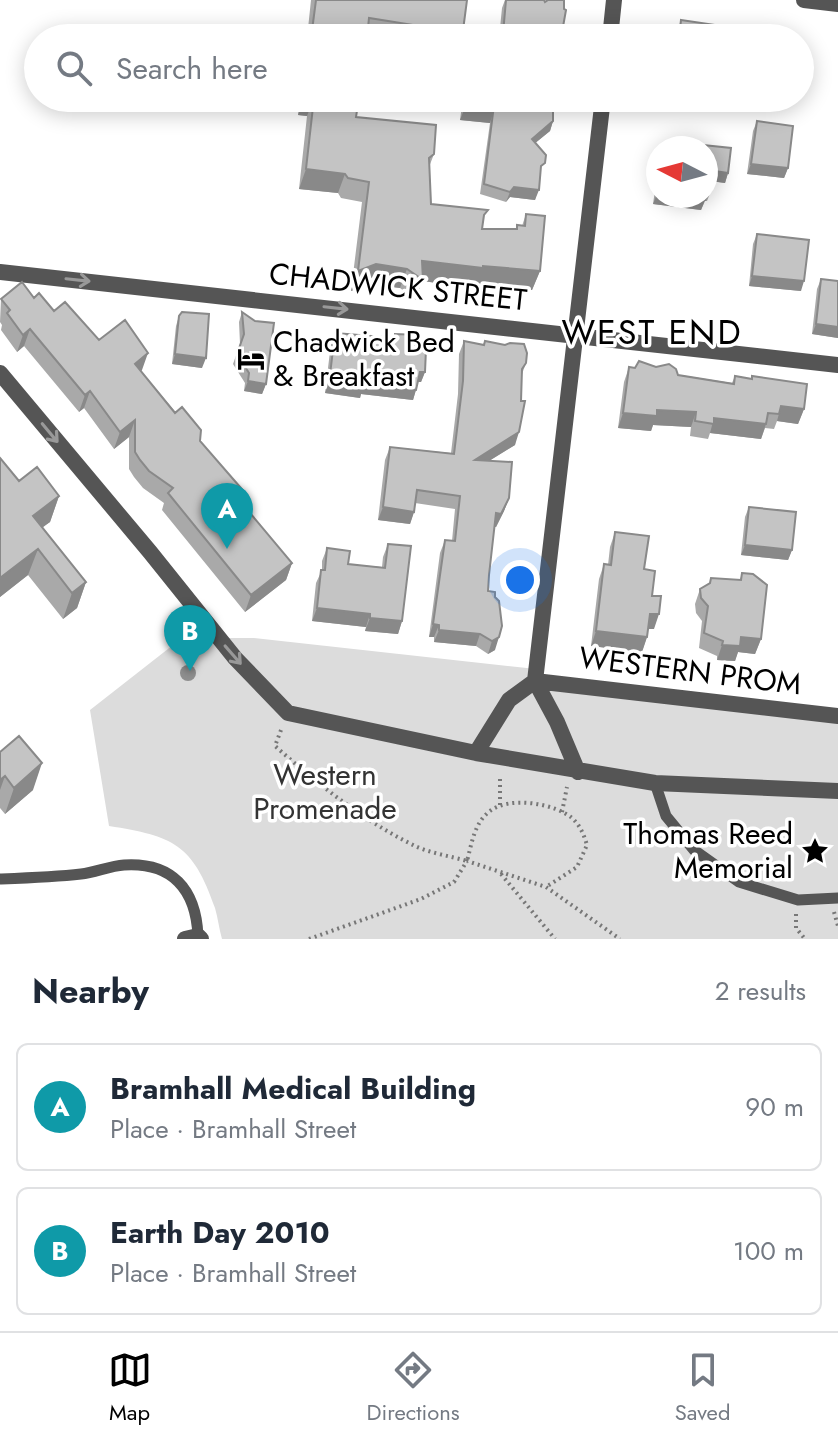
<!DOCTYPE html>
<meta charset="utf-8">
<style>
:root{--surface:#fff;--page:#f6f6f7;--text:#1f2937;--muted:#747a83;--line:#e0e1e3;--accent:#000}
body{margin:0;font-family:Jost,sans-serif;background:var(--page);color:var(--text)}
.compass{position:absolute;left:646px;top:136px;width:72px;height:72px;border-radius:50%;background:var(--surface);box-shadow:0 4px 20px #0003;rotate:276deg}
.you{position:absolute;left:520px;top:580px;width:28px;height:28px;margin:-20px;border:6px solid #fff;border-radius:50%;background:#1a73e8;box-shadow:0 0 0 12px #1a73e833}
.badge{display:grid;place-items:center;width:52px;height:52px;border-radius:50%;background:var(--accent);color:#fff;font-size:26px;font-weight:700}
.pin{position:absolute;translate:-50% -66px;filter:drop-shadow(0 2px 4px #0008)}
.pin::after{content:'';position:absolute;top:42px;width:28px;height:24px;background:inherit;clip-path:polygon(0 0,100% 0,50% 100%)}
.list{margin:0;padding:0;list-style:none}
h2{display:flex;justify-content:space-between;align-items:center;height:104px;margin:0;padding:0 32px;font-size:34px}
h2 small{font-size:26px;font-weight:400;color:var(--muted)}
.list li{display:grid;grid-template-columns:52px 1fr auto;gap:24px;align-items:center;box-sizing:border-box;height:128px;margin:0 16px 16px;padding:0 16px;border:2px solid var(--line);border-radius:12px}
.list b{display:block;font-size:30px;white-space:nowrap}
.list p{margin:0;font-size:26px;white-space:nowrap;color:var(--muted)}
.list em{font-size:26px;font-style:normal;color:var(--muted)}
.icon{flex:none;width:44px;height:44px;fill:none;stroke:currentColor;stroke-width:2;stroke-linecap:round;stroke-linejoin:round}
.map{position:relative;flex:none;width:838px;height:939px;overflow:hidden}
.search{position:absolute;background:var(--surface);box-shadow:0 4px 20px #0003;left:24px;right:24px;top:24px;height:88px;display:flex;align-items:center;gap:20px;box-sizing:border-box;padding:0 28px;border-radius:44px;color:var(--muted);font-size:30px}
.sheet{height:392px;background:var(--surface)}
nav{display:flex;justify-content:space-around;align-items:center;box-sizing:border-box;height:112px;border-top:2px solid var(--line);background:var(--surface);font-size:22px;color:var(--muted)}
nav a{display:grid;justify-items:center;gap:4px}
nav .on{color:var(--accent)}
.map>svg:first-child{display:block}
.green{fill:#dcdcdc}
.lines{fill:none;stroke-linecap:round;stroke-linejoin:round}
.path{stroke:#777;stroke-width:4;stroke-dasharray:2 4;stroke-linecap:butt}
.service{stroke:#555;stroke-width:11}
.minor{stroke:#555;stroke-width:16}
.tree{fill:#8f8f8f}
.wall{fill:#a9a9a9}
.shaded-wall{fill:#898989}
.building{fill:#c4c4c4;stroke:#898989;stroke-width:2}
.oneway{stroke:#999}
.labels{text-anchor:middle;stroke-width:7;stroke-linejoin:round;paint-order:stroke}
.street-label{font-size:30px;fill:#000;stroke:#fff}
.poi-label{font-size:30px;fill:#000;stroke:#fff;text-anchor:start}
.park-label{font-size:30px;fill:#333;stroke:#fff}
.quarter-label{font-size:34px;letter-spacing:2px;fill:#000;stroke:#fff}
</style>
<div class="map">
<svg width="838" height="939" viewBox="0 0 838 939">
<rect width="100%" height="100%" fill="#fff"/>
<path class="green" d="M182 638H254L536 669 535 680 838 714V939H222C219 929 218 918 215 908 193 844 173 836 109 826L90 710Z"/>
<g class="lines">
<path class="path" d="M281 730 275 746C318 784 361 819 413 845 429 853 450 856 467 861 472 843 474 823 490 811 509 796 554 803 572 818 580 825 584 835 587 845L577 867 546 887
M500 805V776
M562 812 567 787
M501 874 555 939
M834 912 838 926
M796 914V928L805 939
M309 939 421 899 454 882 467 861 546 887 620 939"/>
<path class="service" d="M655 783 666 816 694 850 739 882 798 900 838 898
M0 879C27 878 55 877 81 874 96 872 110 866 124 865 172 862 196 889 198 936"/>
<path class="minor" d="M804 0 838 4
M610 38 614 0
M0 272 838 365
M0 373 150 552 235 658 288 713 476 753 655 783 838 791
M535 681 838 716
M535 681 557 722 578 772
M476 753 509 700 535 681C556 486 581 292 603 98
M185 939 198 936 201 939"/>
</g>
<circle class="tree" cx="188" cy="673" r="8"/>
<path class="wall" d="M311 0H467L462 38H307Z
M505 0H544L561 38H499L502 8Z
M681 20 728 38H675Z
M300 98H359L356 117 434 154 429 167 431 204 483 225 482 229H516L517 225 522 226 526 214 540 271 532 290 477 285 476 288 422 281 416 300 400 288 369 284 351 291 362 202 341 198 338 193 299 189 307 116 298 115Z
M463 98H553V121L550 131 535 143 541 174 535 200 510 197 506 202 480 194 490 123 460 120Z
M757 121 788 168 784 178 747 174 753 131Z
M703 145 728 173 725 183 712 181 711 191 707 201H705L701 210 653 204 658 170V196H706V148H702Z
M757 234 801 291 749 286 753 244Z
M821 279 838 281V338L812 334 817 289Z
M34 298 142 370 141 371 200 441 244 505 292 563 286 580 245 612 162 510 164 503 143 488 134 477 129 469V437L114 449 84 408 79 412 24 346 17 352 1 330 2 325 0 322 1 299Z
M242 312 266 384 262 394 244 391 245 383 233 364 240 344 239 322Z
M179 316 202 368 172 364 176 326Z
M335 333 393 338 395 334 420 345 425 372 421 382H418L413 400 361 394 360 398 325 393 331 343Z
M464 341 526 363 522 374 515 445 489 461 509 498 504 511 496 527H494L489 575 488 591 495 650 488 654 476 646 434 642V637H429L440 553 445 540 452 541 455 509 415 503 414 512 410 524 378 520 385 460 390 447 451 453 458 394 459 354Z
M629 367 732 383 735 376 751 379 752 376 804 409 798 424 777 421 774 429 765 428 761 439 710 433 708 439 690 436 691 427 653 425 651 431 618 428 624 382Z
M0 458 19 481 59 496 50 522 42 527 86 582 77 608 63 619 28 575 0 597Z
M749 507 792 550 788 560 741 555 745 517Z
M615 532 644 569 652 596 654 629H648L647 637 642 652 591 646 599 579 604 564 608 565 610 547Z
M388 544 402 621 398 634 365 631 366 627 312 621 316 583 322 570V561L327 548 348 564 382 567 383 557Z
M742 573 761 639 755 654 738 652 735 661 717 660V656L699 648 702 621 696 613 695 604 700 589 709 584 740 580Z
M0 752 33 790 5 814 0 808Z"/>
<path class="shaded-wall" d="M426 33 462 38H424Z
M503 34 540 38H501Z
M304 98H314L307 116 298 115Z
M464 110 493 113 490 123 460 120Z
M553 121 550 131 528 149 532 139Z
M751 164 788 168 784 178 747 174Z
M306 169 345 174 338 193 299 189Z
M714 171 728 173 725 183 710 181Z
M514 187 539 190 535 200 510 197 506 202 510 192Z
M657 194 658 196H673L705 200 701 210 653 204Z
M422 261 483 266 540 271 532 290 477 285 476 288 422 281Z
M376 264 407 269 400 288 369 284 351 291 358 271Z
M752 276 804 281 801 291 749 286Z
M816 324 838 327V338L812 334Z
M30 329 24 346 17 352 23 335Z
M148 353 142 370 129 381 135 364Z
M175 354 206 358 202 368 172 364Z
M420 372H425L421 382H416Z
M248 381 266 384 262 394 244 391Z
M329 383 364 384 416 390 413 400 361 394 360 398 325 393Z
M90 391 84 408 79 412 85 395Z
M781 406 804 409 798 424 777 421Z
M657 410 696 412 691 427 653 425 651 431 618 428 623 413Z
M714 418 766 424 761 439 710 433Z
M135 420 129 437 114 449 120 432Z
M519 432 515 445 471 472 475 460Z
M59 496 50 522 23 542 33 516Z
M509 498 504 511 496 527 491 526 496 513Z
M383 507 414 512 410 524 378 520Z
M745 545 792 550 788 560 741 555Z
M38 549 28 575 0 597V578Z
M292 563 286 580 245 612 251 595Z
M86 582 77 608 63 619 72 593Z
M317 608 370 614 366 627 312 621Z
M650 614H659L654 629H644Z
M370 618 402 621 398 634 365 631Z
M433 624 439 625 434 637H429Z
M439 630 480 634 476 646 434 642Z
M596 631 647 637 642 652 591 646Z
M499 637 495 650 488 654 492 641Z
M741 637 761 639 755 654 738 652 735 661 717 660 722 645Z
M42 763 33 790 5 814 14 788Z
M5 776 0 790V780Z"/>
<path class="building" d="M316 0H467L462 38 426 33V27L369 18 367 38H311Z
M506 0H544L545 2 548 0H564V9L566 10 561 38H540L503 34Z
M681 20 729 27 728 38H679Z
M314 98H359L356 117 436 125 434 154 429 158 431 204 488 210 484 215 482 229H517V225L525 226 526 214 545 216 540 271 483 266V268L422 261 423 280 407 269 376 264 358 271 369 182 348 178 345 174 306 169Z
M465 98H553V121L532 139 546 155 545 163 541 166 539 190 514 187 510 192 484 184 493 113 464 110Z
M757 121 793 126 788 168 751 164Z
M703 145 731 148 728 173 714 171 711 191H706V148H703Z
M673 196H706L705 200Z
M757 234 809 240 804 281 752 276Z
M821 279 838 281V327L816 324Z
M22 282 34 298 39 293 54 311 65 302 99 340 125 320 148 353 135 364 175 413 182 407 201 430 200 441 247 495 240 501 292 563 251 595 168 493 173 488 149 471 140 460 135 452V420L120 432 90 391 85 395 30 329 23 335 7 313 10 310 1 299Z
M182 312 209 314 206 358 175 354 179 316Z
M242 312 255 321 274 323 266 384 248 381 249 373 237 354 244 334Z
M335 333 395 338V334L420 335V345L426 349 425 372H420L416 390 364 384 363 387 329 383Z
M464 341 484 345 485 341 505 345 510 343 524 344 527 353 526 363 522 369 521 401H525L519 432 475 460 512 462 509 498 501 514 496 513 489 575 488 591 495 592V597L499 601 502 626 499 637 492 641 480 634 439 630V625L433 624 445 540 455 541 460 496 417 490 414 512 383 507 390 447 454 454 463 381Z
M639 361 656 367 669 364 676 369 678 375 734 384 735 376 752 379V376L807 384 804 409 781 406 779 414 768 413 766 424 714 418V424L695 421 696 412 657 410V416L623 413 629 367 635 368Z
M0 458 19 481 37 467 59 496 33 516 86 582 72 593 38 549 0 578Z
M749 507 796 512 792 550 745 545Z
M615 532 649 536 644 569 655 571 652 596H661L659 614H650L647 637 596 631 604 564 611 565Z
M388 544 411 546 402 621 370 618V614L317 608 321 570H325L327 548 350 551 348 564 385 568Z
M742 573 753 574 767 585 761 639 741 637 740 646 722 645 723 641 704 633 708 606 701 598 700 589 710 583 711 578 741 580Z
M19 736 42 763 14 788 5 776 0 780V752Z"/>
<defs><path id="oneway-shaft" d="M-6 0H5M1.5-3L5.5 0L1.5 3" fill="none" stroke-width="1.6" stroke-linecap="round" stroke-linejoin="round" transform="scale(2)"/></defs>
<g class="oneway">
<use href="#oneway-shaft" transform="translate(78 280) rotate(6)"/>
<use href="#oneway-shaft" transform="translate(336 308) rotate(6)"/>
<use href="#oneway-shaft" transform="translate(50 433) rotate(50)"/>
<use href="#oneway-shaft" transform="translate(233 655) rotate(49)"/>
</g>
<defs>
<g id="hotel-bare" transform="scale(2.16)"><path d="M-6-4.5h1.5V1H6V5H4.5V3h-9V5H-6ZM-4 0a1.8 1.8 0 1 1 3.6 0ZM.5 0V-2.5h3Q6-2.5 6 0Z" fill="#000" stroke="#fff" stroke-width="2.5" paint-order="stroke"/></g>
<g id="sight-bare" transform="scale(2.16)"><path d="M0-6L1.8-2.2L6-1.7L2.9 1.2L3.7 5.4L0 3.3L-3.7 5.4L-2.9 1.2L-6-1.7L-1.8-2.2Z" fill="#000" stroke="#fff" stroke-width="2.5" paint-order="stroke"/></g>
</defs>
<g fill-rule="evenodd">
<use href="#hotel-bare" x="251" y="359"/>
<use href="#sight-bare" x="815" y="851"/>
</g>
<g class="labels">
<g class="street-label">
<text transform="translate(398 287) rotate(6)" y="10">CHADWICK STREET</text>
<text transform="translate(690 671) rotate(7)" y="10">WESTERN PROM</text>
</g>
<g class="poi-label">
<text x="273" y="352">Chadwick Bed<tspan x="273" dy="34">&amp; Breakfast</tspan></text>
<text x="793" y="844" text-anchor="end">Thomas Reed<tspan x="793" dy="34">Memorial</tspan></text>
</g>
<g class="park-label">
<text x="325" y="785">Western<tspan x="325" dy="34">Promenade</tspan></text>
</g>
<g class="quarter-label">
<text x="652" y="344">WEST END</text>
</g>
</g>
</svg>
<svg class="compass" viewBox="-18 -18 36 36"><path d="M0-13l5 13h-10z" fill="#e53935"/><path d="M0 13l5-13h-10z" fill="#747a83"/></svg>
<div class="you"></div>
<div class="pin badge" style="left:227px;top:549px;background:#0f9aa8">A</div>
<div class="pin badge" style="left:190px;top:671px;background:#0f9aa8">B</div>
<div class="search"><svg class="icon" aria-label="search" viewBox="0 0 24 24"><circle cx="10" cy="10" r="6"/><path d="M15 15l6 6"/></svg>Search here</div>
</div>
<section class="sheet">
<h2>Nearby<small>2 results</small></h2>
<ul class="list">
<li><span class="badge" style="background:#0f9aa8">A</span><div><b>Bramhall Medical Building</b><p>Place · Bramhall Street</p></div><em>90 m</em></li>
<li><span class="badge" style="background:#0f9aa8">B</span><div><b>Earth Day 2010</b><p>Place · Bramhall Street</p></div><em>100 m</em></li>
</ul>
</section>
<nav>
<a class="on"><svg class="icon" aria-label="map" viewBox="0 0 24 24"><path d="M3 6l6-2 6 2 6-2v14l-6 2-6-2-6 2zM9 4v14M15 6v14"/></svg>Map</a>
<a><svg class="icon" aria-label="directions" viewBox="0 0 24 24"><path d="M12 3l9 9-9 9-9-9zM9 14v-3h6M13 9l2 2-2 2"/></svg>Directions</a>
<a><svg class="icon" aria-label="saved" viewBox="0 0 24 24"><path d="M7 4h10v16l-5-4-5 4z"/></svg>Saved</a>
</nav>
